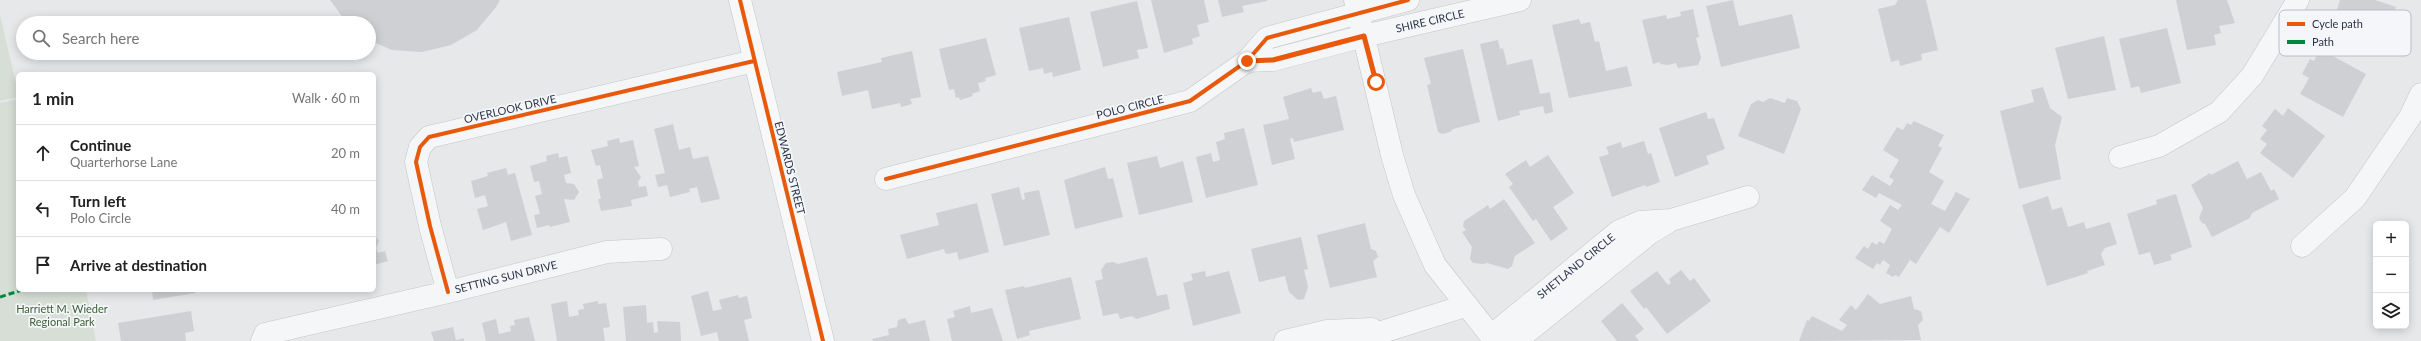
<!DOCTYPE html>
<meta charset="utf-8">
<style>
:root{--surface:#fff;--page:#f2f2f2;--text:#222;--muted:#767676;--line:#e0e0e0}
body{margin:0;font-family:Lato,sans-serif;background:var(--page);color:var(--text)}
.controls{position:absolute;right:12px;bottom:12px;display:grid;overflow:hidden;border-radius:6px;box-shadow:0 2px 10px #0003}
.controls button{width:36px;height:36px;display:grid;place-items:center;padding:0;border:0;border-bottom:1px solid var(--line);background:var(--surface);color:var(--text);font:20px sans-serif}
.stop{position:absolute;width:12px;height:12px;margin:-9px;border:3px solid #ea580c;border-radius:50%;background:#fff}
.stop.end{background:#ea580c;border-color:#fff;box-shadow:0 1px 4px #0008}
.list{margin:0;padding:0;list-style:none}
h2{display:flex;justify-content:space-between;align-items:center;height:52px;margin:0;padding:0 16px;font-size:17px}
h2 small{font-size:13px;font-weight:400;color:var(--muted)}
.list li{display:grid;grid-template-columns:26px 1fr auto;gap:12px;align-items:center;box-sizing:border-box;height:56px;padding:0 16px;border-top:1px solid var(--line)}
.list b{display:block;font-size:15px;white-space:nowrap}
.list p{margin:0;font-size:13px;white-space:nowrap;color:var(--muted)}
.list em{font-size:13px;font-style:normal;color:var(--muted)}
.icon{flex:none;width:22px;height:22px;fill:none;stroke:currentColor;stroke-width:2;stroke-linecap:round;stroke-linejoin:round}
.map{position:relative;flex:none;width:2421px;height:341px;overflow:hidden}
.search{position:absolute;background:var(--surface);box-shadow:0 2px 10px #0003;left:16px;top:16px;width:360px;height:44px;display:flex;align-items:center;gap:10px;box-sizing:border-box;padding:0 14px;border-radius:22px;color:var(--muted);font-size:15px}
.panel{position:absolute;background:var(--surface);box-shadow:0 2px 10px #0003;left:16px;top:72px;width:360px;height:220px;border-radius:6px}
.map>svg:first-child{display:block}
.green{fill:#d6ded6}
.building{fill:#ced0d3}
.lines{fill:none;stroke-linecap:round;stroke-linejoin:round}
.minor-casing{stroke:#c4c6c8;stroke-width:23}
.major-casing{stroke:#c2c5c8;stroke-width:23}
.minor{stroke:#f5f6f7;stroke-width:22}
.major{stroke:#f8f8f8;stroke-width:22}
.quiet{stroke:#00873e;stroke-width:3;stroke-dasharray:6 3;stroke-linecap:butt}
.cycleway-casing{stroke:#f4f6f9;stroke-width:6}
.cycleway{stroke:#e8590c;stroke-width:4}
.route{stroke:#ea580c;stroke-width:5}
.labels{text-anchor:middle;stroke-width:3.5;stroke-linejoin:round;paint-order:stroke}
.street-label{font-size:11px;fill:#2b3445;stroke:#f4f6f9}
.park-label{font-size:11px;fill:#3f6138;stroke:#f4f6f9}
.key{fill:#f4f6f9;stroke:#b8bcc3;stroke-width:1}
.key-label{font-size:11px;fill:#2b3445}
</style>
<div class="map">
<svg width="2421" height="341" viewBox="0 0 2421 341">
<rect width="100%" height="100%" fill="#e6e8ea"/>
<path class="green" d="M0 15 18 92V97L0 101Z
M18 99V290H86L96 341H0V103Z"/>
<path class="building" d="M330 0H500L496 7 477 30 451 45 422 52 392 50 369 40V23H347Z
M1151 0H1204L1209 22 1197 25 1200 36 1192 39 1193 44 1164 53Z
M1218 0H1267V1L1242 6 1244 12 1222 17Z
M1733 0 1739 26 1792 14 1800 48 1721 67 1706 6Z
M1898 0H1926L1938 50 1921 54 1922 60 1900 66 1899 60 1891 62 1878 9 1895 5Z
M2176 0H2227L2235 23 2219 26 2221 33 2214 35 2216 45 2187 50Z
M2340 0H2375L2396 7 2380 56 2342 43 2346 30 2337 27 2340 18 2335 16Z
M1137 1 1148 48 1137 50 1139 58 1103 67 1090 12Z
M1693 9 1699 37 1696 38 1701 58 1698 65 1678 68 1676 63 1668 65 1660 64V62L1653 64 1642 20 1666 15 1667 19 1681 16 1680 12Z
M1069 17 1081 70 1053 77 1052 72 1044 74 1043 68 1029 71 1019 28Z
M1579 19 1581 24 1590 22 1595 42 1599 41 1606 71 1627 66 1632 86 1569 98 1552 25Z
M2167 28 2181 83 2141 93 2139 86 2131 88 2119 39Z
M2104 36 2116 90 2068 99 2055 48Z
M986 38 996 75 985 78 986 81 978 83 980 91 972 94 973 96 960 100 959 97 956 98 954 89 949 90 939 49Z
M1498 40 1500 49 1503 48 1507 65 1532 59 1540 94 1550 92 1553 112 1545 114 1543 106 1519 111 1520 115 1498 121 1480 44Z
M1463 49 1480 122 1453 129 1450 132 1442 134 1438 132 1427 85 1431 84 1424 58Z
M2320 49 2366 74 2343 117 2300 94 2309 78 2302 74 2310 59 2314 61Z
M912 51 921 97 910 99 912 104 901 107 900 103 872 109 868 90 842 96 837 72 882 62 881 58Z
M2043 87 2050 108 2062 117 2055 145 2061 179 2019 189 2000 111 2034 102 2031 90Z
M1311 88 1313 93 1321 91 1324 99 1336 96 1344 130 1294 142 1293 138 1290 139 1295 159 1272 165 1263 125 1289 119 1283 97Z
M1770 98 1785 103 1787 98 1797 101 1801 109 1784 154 1738 136 1751 104 1758 100 1763 102Z
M2288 108 2325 136 2293 178 2260 153 2267 144 2260 139 2267 130 2262 126 2275 109 2283 116Z
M1706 112 1708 119 1714 118 1725 149 1706 156 1709 164 1675 177 1659 128Z
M1914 121 1944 135 1938 146 1942 148 1929 172 1944 181 1931 204 1945 211 1956 192 1970 199 1949 233 1940 227 1916 264 1910 260 1899 277 1895 275 1893 277 1886 273 1890 265 1883 260 1880 265 1877 263 1873 269 1855 258 1864 246 1868 249 1872 242 1877 245 1879 241 1884 244 1892 229 1880 221 1890 205 1898 210 1902 205 1879 193 1876 198 1862 190 1872 175 1890 186 1894 180 1889 177 1899 160 1883 150 1897 127 1903 130 1907 123 1911 125Z
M673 124 679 150 690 147 693 159 708 156 720 199 701 203 697 187 689 189 690 192 670 197 667 185 658 187 655 175 665 173 654 129Z
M1244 128 1258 185 1206 198 1196 157 1211 153 1213 162 1220 160 1216 142 1225 139 1224 133Z
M619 138 620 143 633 140 639 166 634 167 641 177 638 182 639 187 646 186 648 196 631 200 632 206 601 211 598 199H601L597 180 603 178 600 165 596 166 591 150 608 146 607 141Z
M1644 141 1648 154 1651 153 1660 182 1646 187 1645 185 1612 197 1599 157 1609 154 1606 147 1621 142 1622 148Z
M558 153 559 158 567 156 571 173 564 175 566 183 574 184 579 192 574 200 564 199 570 222 550 227 549 225 537 228 534 215 540 214 535 196 542 194 539 181 534 182 530 166 547 161 546 156Z
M1548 155 1574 193 1553 207 1568 229 1551 241 1536 219 1533 221 1509 187 1513 184 1505 174 1526 160 1530 167Z
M1157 156 1160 168 1183 161 1193 202 1139 215 1127 163Z
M2238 161 2247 179 2261 172 2271 191 2274 189 2279 199 2252 213 2250 218 2212 237 2205 224 2202 223 2199 218 2203 208 2191 185 2210 173 2211 175Z
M1105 167 1108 179 1113 178 1123 217 1075 229 1064 180Z
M506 168 508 175 515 173 532 235 511 241 506 222 483 230 477 209 488 206 485 195 475 198 471 181 488 176 487 173Z
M1019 187 1022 200 1025 199 1024 193 1039 190 1050 235 1004 246 991 194Z
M2176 194 2192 247 2170 255 2172 260 2154 265 2150 252 2139 255 2127 214 2157 204 2156 200Z
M2048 196 2052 210 2062 207 2068 227 2084 222 2086 229 2110 222 2117 244 2105 248 2101 254 2105 265 2087 271 2088 273 2047 286 2022 205Z
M1504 199 1535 243 1515 256 1512 266 1508 269 1487 263 1483 264 1473 263 1470 259 1472 247 1462 232 1466 230 1463 226 1464 221 1488 205 1490 209Z
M977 203 989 252 959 260 957 252 948 254 945 253 944 249 907 259 900 235 939 225 936 213Z
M1365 223 1371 249 1376 251 1378 257 1373 261 1377 277 1330 288 1317 235Z
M374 235 379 241 376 248 378 253 385 251 388 261 374 265Z
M1301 237 1308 269 1304 270 1308 287 1304 299 1298 300 1289 292 1285 276 1259 282 1251 249Z
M1147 257 1157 296 1167 294 1170 309 1136 319 1132 316 1120 319 1118 313 1103 316 1095 281 1103 279 1101 270 1106 263 1113 262 1118 264Z
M1681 270 1690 281 1694 278 1711 301 1667 334 1646 307 1644 309 1630 291 1657 271 1668 285 1671 283 1669 279Z
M1205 271 1206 277 1229 271 1241 313 1193 326 1183 283 1193 280 1191 274Z
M1071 277 1081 319 1029 331 1030 335 1017 339 1005 290 1024 286 1025 288Z
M152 290H195V293L153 300Z
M708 291 713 311 722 309 719 300 738 295 739 298 747 296 752 318 744 320 749 341H719L717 332 701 336 691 296Z
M1868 294 1880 304 1911 296 1914 309 1921 311 1923 320 1918 325 1921 340 1799 341 1807 320 1809 321 1812 316 1842 331 1847 325 1839 320 1851 305 1856 310Z
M567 301 569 317 579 315 578 310 584 309 583 304 598 301V304L606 303 610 327 603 328 605 341H557L551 304Z
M1622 303 1644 329 1635 336 1639 341H1617L1601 321Z
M646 305 647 323 653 322 654 333 658 332 657 321 680 322 681 341H626L623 307Z
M970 306 971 313 992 308 1003 341H952L947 319 955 317 953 311Z
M191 311 194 331 185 333 186 341H121L118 323Z
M529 317 535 341H486L482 323 496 319 499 334 511 331 510 326 515 325 514 320Z
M905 318 909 324 925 320 930 341H873L872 339 889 335 888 329 897 327 898 320Z
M453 327 456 340 464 338V341H434L431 332Z"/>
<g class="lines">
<g class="minor-casing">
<path id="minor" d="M1355 0 1392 155 1404 195 1435 265 1495 341
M1247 61 1273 60 1364 36 1520 0
M2120 157 2159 146 2219 112 2252 76 2298 0
M886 179 1190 101 1247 61 1267 38 1408 0
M2302 246 2355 198 2410 117 2421 94
M448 292 430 226 416 162 420 147 429 137 754 61
M1491 336 1619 231 1640 222 1671 220 1748 197
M262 341 265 334 448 292 607 252 661 249
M1285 341 1327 331 1372 329
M1353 341 1465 306
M1516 341 1650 233 1668 222"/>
</g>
<g class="major-casing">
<path id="major" d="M740 0 823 341"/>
</g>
<use href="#minor" class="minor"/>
<use href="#major" class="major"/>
<path class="quiet" d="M0 297 22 290"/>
<g class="cycleway-casing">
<path id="cycleway" d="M740 0 823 341
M886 179 1190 101 1247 61 1267 38 1408 0
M448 292 430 226 416 162 420 147 429 137 754 61"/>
</g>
<use href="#cycleway" class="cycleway"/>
</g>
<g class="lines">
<path class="route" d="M1247 61 1273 60 1364 36 1376 82"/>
</g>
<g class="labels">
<g class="street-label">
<text transform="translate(1430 21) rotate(-13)" y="4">SHIRE CIRCLE</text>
<text transform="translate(1130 107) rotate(-14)" y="4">POLO CIRCLE</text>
<text transform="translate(510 109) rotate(-13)" y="4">OVERLOOK DRIVE</text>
<text transform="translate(790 168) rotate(76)" y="4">EDWARDS STREET</text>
<text transform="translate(1576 266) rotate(-39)" y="4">SHETLAND CIRCLE</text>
<text transform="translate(506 277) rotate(-14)" y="4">SETTING SUN DRIVE</text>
</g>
<g class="park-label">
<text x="62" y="313">Harriett M. Wieder<tspan x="62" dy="13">Regional Park</tspan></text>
</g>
</g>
<rect x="2279" y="10" width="132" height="46" rx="6" class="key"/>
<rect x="2287" y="22" width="18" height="4" fill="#e8590c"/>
<rect x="2287" y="40" width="18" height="4" fill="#00873e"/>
<g class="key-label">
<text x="2312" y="28">Cycle path</text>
<text x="2312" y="46">Path</text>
</g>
</svg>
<div class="controls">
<button>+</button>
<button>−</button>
<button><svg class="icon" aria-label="layers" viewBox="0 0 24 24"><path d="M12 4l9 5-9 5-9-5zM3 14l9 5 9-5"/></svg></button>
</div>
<div class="stop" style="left:1376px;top:82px"></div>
<div class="stop end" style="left:1247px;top:61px"></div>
<div class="search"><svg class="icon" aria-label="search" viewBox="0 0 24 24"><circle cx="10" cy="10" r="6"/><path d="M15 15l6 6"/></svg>Search here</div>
<section class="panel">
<h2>1 min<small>Walk · 60 m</small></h2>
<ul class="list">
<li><svg class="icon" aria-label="ahead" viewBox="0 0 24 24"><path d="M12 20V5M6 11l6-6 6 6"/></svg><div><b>Continue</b><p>Quarterhorse Lane</p></div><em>20 m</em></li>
<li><svg class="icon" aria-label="left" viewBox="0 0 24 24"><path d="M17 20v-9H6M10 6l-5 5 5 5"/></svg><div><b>Turn left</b><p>Polo Circle</p></div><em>40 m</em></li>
<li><svg class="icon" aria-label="arrive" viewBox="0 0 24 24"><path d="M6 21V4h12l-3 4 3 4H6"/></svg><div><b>Arrive at destination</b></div></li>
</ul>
</section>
</div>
